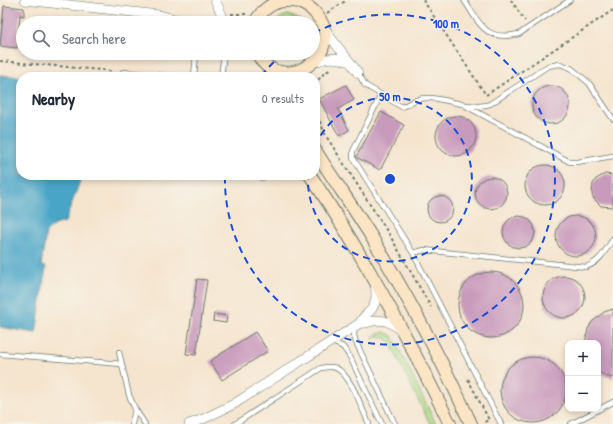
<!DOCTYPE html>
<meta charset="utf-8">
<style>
:root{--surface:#fff;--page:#f6f6f7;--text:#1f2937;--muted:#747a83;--line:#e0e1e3}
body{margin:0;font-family:"Patrick Hand",sans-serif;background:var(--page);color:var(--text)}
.controls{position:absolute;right:12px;bottom:12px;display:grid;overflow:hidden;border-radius:8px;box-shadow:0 2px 6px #0003}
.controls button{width:36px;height:36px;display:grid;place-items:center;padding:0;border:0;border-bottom:1px solid var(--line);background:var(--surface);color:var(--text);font:20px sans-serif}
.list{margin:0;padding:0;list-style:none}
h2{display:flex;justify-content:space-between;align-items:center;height:52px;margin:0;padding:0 16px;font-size:17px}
h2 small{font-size:13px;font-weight:400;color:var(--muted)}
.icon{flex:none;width:22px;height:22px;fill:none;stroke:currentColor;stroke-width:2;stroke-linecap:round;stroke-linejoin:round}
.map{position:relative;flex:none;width:613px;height:424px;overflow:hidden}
.search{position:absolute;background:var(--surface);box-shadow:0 2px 6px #0003;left:16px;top:16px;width:304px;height:44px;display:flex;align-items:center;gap:10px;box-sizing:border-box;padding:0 14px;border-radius:22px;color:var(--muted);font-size:15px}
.panel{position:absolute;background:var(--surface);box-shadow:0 2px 6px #0003;left:16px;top:72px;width:304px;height:108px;border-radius:16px}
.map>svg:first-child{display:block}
.green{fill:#aeda87;stroke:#668c5e}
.water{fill:#48a5c7;stroke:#34717e}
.building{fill:#c89abc}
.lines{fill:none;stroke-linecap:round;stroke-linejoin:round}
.lane-casing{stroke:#6a786a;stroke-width:6}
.street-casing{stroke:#6a786a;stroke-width:10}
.secondary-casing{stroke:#6a786a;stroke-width:14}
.path{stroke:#6a786a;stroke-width:2;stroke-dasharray:3 3;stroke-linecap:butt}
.lane{stroke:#fff;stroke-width:4.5}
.street{stroke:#fff;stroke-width:9}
.secondary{stroke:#fce5c4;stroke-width:12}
.ring{fill:none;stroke:#1d4ed8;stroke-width:2;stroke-dasharray:7 5}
.centre{fill:#1d4ed8;stroke:#f7f3e8;stroke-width:2}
.ring-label{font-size:12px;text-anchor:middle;font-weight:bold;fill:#1d4ed8;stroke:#f7f3e8;stroke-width:3;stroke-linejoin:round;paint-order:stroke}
</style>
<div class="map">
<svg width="613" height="424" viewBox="0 0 613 424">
<rect width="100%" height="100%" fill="#f7f3e8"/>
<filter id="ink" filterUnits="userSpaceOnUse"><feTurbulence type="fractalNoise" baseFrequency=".025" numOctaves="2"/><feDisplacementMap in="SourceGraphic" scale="8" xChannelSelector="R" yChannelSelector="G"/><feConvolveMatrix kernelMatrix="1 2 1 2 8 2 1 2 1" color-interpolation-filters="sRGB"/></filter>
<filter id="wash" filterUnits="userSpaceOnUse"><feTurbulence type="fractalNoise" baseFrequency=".012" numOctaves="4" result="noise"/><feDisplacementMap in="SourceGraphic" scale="16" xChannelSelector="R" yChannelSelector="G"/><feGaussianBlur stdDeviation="0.9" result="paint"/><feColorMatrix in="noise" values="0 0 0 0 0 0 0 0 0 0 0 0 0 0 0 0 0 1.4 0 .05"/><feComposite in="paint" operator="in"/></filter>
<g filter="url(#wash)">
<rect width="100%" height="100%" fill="#f5e5cf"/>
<path class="green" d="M288 15 300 19 305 23H273L282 17Z
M384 332 392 336 395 341 436 424H430L389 341C383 336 380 335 373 339L375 335Z"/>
<path class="water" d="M0 75 21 77V175H82L65 222 54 225 46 232 41 266 46 267 36 333 0 327Z"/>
<g id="blocks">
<path class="building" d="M4 6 24 8V16L20 15 17 48 0 46Z
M346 85 354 100 338 109 349 130 339 136 319 99Z
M532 105a19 19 0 1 1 38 0a19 19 0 1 1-38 0Z
M381 112 404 125 380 170 356 157Z
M436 136a20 20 0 1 1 40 0a20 20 0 1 1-40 0Z
M525 185a20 20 0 1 1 40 0a20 20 0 1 1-40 0Z
M605 174 613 175V207H612L601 206 594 199 592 194 593 184 596 179Z
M475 193a16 16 0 1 1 32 0a16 16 0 1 1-32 0Z
M427 209a13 13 0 1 1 26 0a13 13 0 1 1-26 0Z
M556 236a20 20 0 1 1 40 0a20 20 0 1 1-40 0Z
M503 232a16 16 0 1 1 32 0a16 16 0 1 1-32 0Z
M458 305a33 33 0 1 1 66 0a33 33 0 1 1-66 0Z
M543 297a21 21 0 1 1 42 0a21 21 0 1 1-42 0Z
M197 279 207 280 196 355 186 354Z
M613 309V378L605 376 598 371V343H585L588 329 592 322 604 312Z
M214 314 227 316 226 323 213 321Z
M255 332 268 351 222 380 210 361Z
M500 390a33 33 0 1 1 66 0a33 33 0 1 1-66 0Z"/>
</g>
</g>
<g filter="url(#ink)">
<use href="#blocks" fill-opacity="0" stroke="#6a786a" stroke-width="1"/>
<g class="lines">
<g class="lane-casing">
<path id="lane" d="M464 0C480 24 485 42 519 34L570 0
M358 73 365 85 402 107C406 105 411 102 416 100 436 92 468 112 490 104L548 66 560 64 571 68 589 83 613 119
M122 77 123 72 176 77
M194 77 196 53
M221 77 224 53
M381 95 353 151V158L413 253 501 424
M466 106 570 162H577L613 156
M413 253 424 250 586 267C600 262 605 251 613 239
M355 327 354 334 355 340 395 424
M331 341 343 347 350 357 382 424
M119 352 129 395 135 409
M0 354 122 364
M132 424 135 409 145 424
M235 424 321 368C326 367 331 366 336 368 351 375 362 409 369 424
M571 424 613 402"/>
</g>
<g class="street-casing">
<path id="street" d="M25 0 159 15 190 23
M215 0 222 15 224 23
M350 62 358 73
M313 63C326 57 336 57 350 62L331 38 324 27
M260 175 262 176
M360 323C362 317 366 315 370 311 378 303 376 292 375 282
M189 424 201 420 234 404 360 323C365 324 368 322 373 321 384 318 393 323 401 331"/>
</g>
<g class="secondary-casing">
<path id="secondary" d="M255 23C261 11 272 1 286 1 297 0 309 5 316 14 349 53 281 100 257 53
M315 150C333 179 353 207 371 236 408 297 442 360 471 424
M310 175C363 254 408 338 450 424"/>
</g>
<path class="path" d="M423 0 486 95 613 10
M511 0 525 21
M327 13 347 0
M231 14H247
M0 61 112 71
M315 85C319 78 324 72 332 69
M315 110 326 136 389 234 431 307
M468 379 489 420 482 423"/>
<use href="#lane" class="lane"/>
<use href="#street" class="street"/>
<use href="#secondary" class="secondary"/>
</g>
</g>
<g class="ring">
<path d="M315 146A82 82 0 1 1 308 175"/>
<path d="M261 76A165 165 0 0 1 283 54M314 33A165 165 0 1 1 225 176"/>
</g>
<circle cx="390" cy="179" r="6" class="centre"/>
<g class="ring-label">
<text x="446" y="28">100 m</text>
<text x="390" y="101">50 m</text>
</g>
</svg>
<div class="controls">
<button>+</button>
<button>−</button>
</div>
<div class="search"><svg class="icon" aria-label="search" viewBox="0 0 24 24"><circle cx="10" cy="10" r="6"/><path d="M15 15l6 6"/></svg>Search here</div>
<section class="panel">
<h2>Nearby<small>0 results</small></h2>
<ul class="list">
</ul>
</section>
</div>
